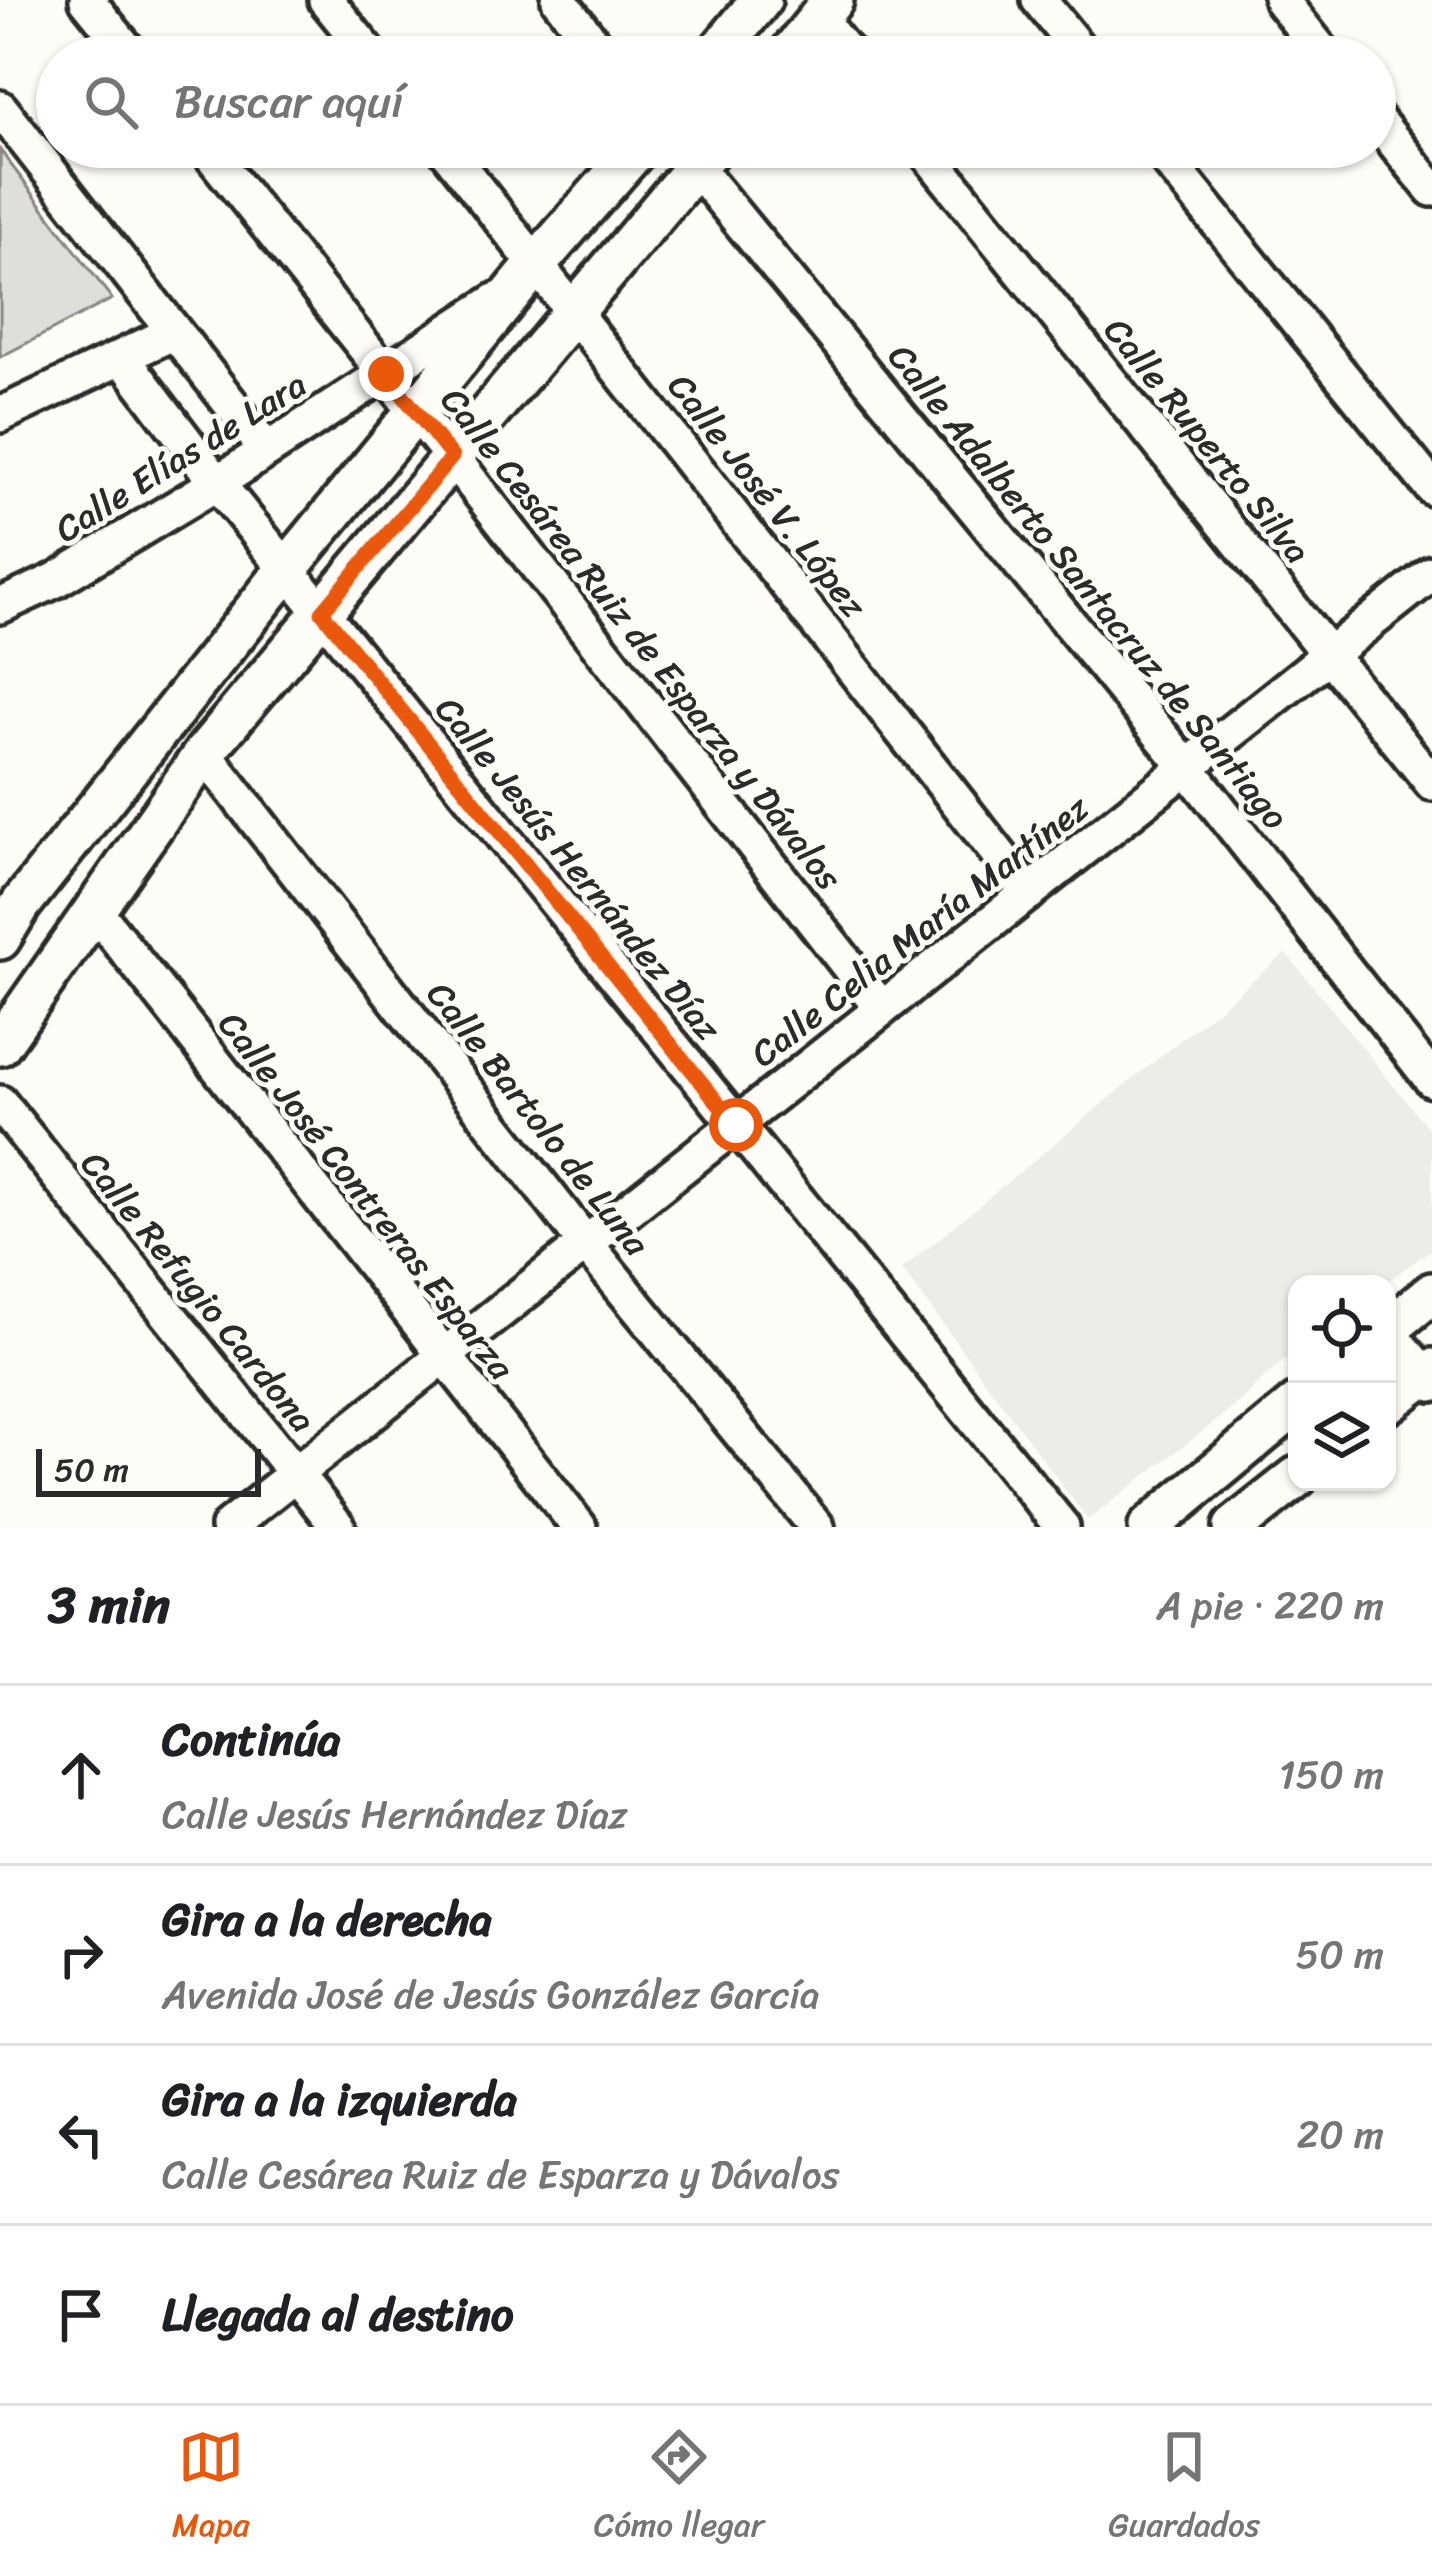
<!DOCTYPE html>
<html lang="es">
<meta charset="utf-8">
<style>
:root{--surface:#fff;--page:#f6f6f6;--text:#202124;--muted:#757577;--line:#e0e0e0;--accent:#ea580c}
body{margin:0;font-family:Sriracha,sans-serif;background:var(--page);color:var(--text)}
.controls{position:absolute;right:36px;bottom:36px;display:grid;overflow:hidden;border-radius:24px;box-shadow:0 3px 9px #0004}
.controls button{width:108px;height:108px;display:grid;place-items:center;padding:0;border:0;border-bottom:3px solid var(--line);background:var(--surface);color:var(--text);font:60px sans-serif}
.scale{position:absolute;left:36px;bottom:30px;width:225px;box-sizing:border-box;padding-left:12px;border:6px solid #2b2b2b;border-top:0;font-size:33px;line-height:42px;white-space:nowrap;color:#2b2b2b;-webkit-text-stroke:9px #fdfcf7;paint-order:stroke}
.stop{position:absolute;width:36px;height:36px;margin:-27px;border:9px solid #ea580c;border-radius:50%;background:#fff}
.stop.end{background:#ea580c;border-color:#fff;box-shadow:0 3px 12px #0008}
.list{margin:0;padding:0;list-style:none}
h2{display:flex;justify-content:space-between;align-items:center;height:156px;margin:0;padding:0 48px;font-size:51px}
h2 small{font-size:39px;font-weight:400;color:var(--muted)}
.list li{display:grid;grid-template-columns:78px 1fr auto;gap:36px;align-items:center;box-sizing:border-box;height:180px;padding:0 48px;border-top:3px solid var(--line)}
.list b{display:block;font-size:45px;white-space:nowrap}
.list p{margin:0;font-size:39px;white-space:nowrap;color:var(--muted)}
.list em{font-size:39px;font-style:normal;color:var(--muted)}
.icon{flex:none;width:66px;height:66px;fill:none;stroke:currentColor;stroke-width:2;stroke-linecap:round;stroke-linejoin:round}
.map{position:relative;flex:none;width:1432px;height:1527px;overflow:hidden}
.search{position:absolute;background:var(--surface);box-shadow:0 3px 9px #0004;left:36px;right:36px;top:36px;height:132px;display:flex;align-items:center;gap:30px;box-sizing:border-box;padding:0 42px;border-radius:66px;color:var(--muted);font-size:45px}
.sheet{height:876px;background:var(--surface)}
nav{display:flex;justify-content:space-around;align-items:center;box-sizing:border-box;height:168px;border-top:3px solid var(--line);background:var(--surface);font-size:33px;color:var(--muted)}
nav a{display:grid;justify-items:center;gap:6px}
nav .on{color:var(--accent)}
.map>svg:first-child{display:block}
.built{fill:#edece8}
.green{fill:#dfdeda;stroke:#858482;stroke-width:3}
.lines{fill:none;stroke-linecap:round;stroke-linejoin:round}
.minor-casing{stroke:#2b2b2b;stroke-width:42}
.tertiary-casing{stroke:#2b2b2b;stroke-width:48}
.minor{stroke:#fdfcf7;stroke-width:33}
.tertiary{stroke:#fdfcf7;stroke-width:39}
.route{stroke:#ea580c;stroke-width:15}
.labels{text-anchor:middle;stroke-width:10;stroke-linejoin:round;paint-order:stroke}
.street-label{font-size:36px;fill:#2b2b2b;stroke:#fdfcf7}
</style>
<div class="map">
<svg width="1432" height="1527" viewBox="0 0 1432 1527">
<rect width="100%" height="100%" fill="#fdfcf7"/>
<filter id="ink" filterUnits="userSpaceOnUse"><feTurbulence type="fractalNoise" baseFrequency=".00833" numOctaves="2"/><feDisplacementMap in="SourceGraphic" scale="24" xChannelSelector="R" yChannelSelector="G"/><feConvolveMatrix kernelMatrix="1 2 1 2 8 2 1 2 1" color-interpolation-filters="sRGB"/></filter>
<g filter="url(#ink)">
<path class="built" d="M1286 953 1432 1133V1249L1384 1284H1297V1348L1230 1410 1088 1520 902 1269Z"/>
<path class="green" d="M0 150 112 299 0 357Z"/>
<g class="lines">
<g class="minor-casing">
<path id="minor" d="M87 0 133 57
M326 0 372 57
M559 0 604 57
M1039 0 1085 57
M1281 0 1326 57
M819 19 850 57
M0 108 266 449
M1375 118 1432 189
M205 147 452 457 882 1009
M444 147 1029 893
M679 147 1187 767 1432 1080
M922 147 1432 783
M1157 147 1432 488
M122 357 217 483 1062 1527
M0 415 174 332
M0 606 56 580 217 483 497 300
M204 753 586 1244 817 1527
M94 909 579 1527
M0 1103 338 1527
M1387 1330 1432 1384
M228 1527 1432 573"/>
</g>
<g class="tertiary-casing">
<path id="tertiary" d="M714 57 761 0
M787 57 833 0
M0 939 21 904 287 569 537 263 639 147
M0 1045 204 753 712 147
M1387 1330 1432 1293
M1387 1404 1432 1369
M1149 1527 1297 1404
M1234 1527 1297 1477"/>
</g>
<use href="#minor" class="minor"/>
<use href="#tertiary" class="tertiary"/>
</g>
</g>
<g class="lines" filter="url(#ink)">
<path class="route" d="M386 374 452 457 322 612 736 1125"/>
</g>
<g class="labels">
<g class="street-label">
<text transform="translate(1208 440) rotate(51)" y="13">Calle Ruperto Silva</text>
<text transform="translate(180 456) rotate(-32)" y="13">Calle Elías de Lara</text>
<text transform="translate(768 495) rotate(52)" y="13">Calle José V. López</text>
<text transform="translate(1089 586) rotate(51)" y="13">Calle Adalberto Santacruz de Santiago</text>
<text transform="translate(642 638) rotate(52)" y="13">Calle Cesárea Ruiz de Esparza y Dávalos</text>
<text transform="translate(579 868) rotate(51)" y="13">Calle Jesús Hernández Díaz</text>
<text transform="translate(919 930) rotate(-38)" y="13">Calle Celia María Martínez</text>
<text transform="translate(539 1118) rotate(52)" y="13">Calle Bartolo de Luna</text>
<text transform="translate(367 1195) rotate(52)" y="13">Calle José Contreras Esparza</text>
<text transform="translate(199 1291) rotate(51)" y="13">Calle Refugio Cardona</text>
</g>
</g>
</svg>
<div class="controls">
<button><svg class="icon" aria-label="locate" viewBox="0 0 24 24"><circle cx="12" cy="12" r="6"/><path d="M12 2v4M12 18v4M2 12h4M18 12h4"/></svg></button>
<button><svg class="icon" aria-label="layers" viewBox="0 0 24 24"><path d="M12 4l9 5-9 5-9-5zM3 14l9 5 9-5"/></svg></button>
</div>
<div class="scale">50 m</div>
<div class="stop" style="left:736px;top:1125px"></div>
<div class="stop end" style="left:386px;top:374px"></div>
<div class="search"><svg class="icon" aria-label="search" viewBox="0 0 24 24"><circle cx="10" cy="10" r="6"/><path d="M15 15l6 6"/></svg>Buscar aquí</div>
</div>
<section class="sheet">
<h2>3 min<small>A pie · 220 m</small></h2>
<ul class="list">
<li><svg class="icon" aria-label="ahead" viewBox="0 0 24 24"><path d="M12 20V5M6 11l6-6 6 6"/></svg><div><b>Continúa</b><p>Calle Jesús Hernández Díaz</p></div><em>150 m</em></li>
<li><svg class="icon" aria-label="right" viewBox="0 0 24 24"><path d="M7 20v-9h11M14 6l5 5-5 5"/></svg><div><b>Gira a la derecha</b><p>Avenida José de Jesús González García</p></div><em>50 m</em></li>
<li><svg class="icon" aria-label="left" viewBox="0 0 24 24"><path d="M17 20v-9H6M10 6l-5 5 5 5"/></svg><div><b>Gira a la izquierda</b><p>Calle Cesárea Ruiz de Esparza y Dávalos</p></div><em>20 m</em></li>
<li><svg class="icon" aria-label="arrive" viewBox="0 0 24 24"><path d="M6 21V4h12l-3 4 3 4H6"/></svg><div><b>Llegada al destino</b></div></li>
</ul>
</section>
<nav>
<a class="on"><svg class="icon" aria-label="map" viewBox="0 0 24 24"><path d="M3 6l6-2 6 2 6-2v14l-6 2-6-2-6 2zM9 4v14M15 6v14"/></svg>Mapa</a>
<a><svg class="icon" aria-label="directions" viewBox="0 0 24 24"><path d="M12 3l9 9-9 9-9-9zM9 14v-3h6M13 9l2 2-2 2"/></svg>Cómo llegar</a>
<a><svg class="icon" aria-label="saved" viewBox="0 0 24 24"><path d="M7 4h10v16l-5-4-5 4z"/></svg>Guardados</a>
</nav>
